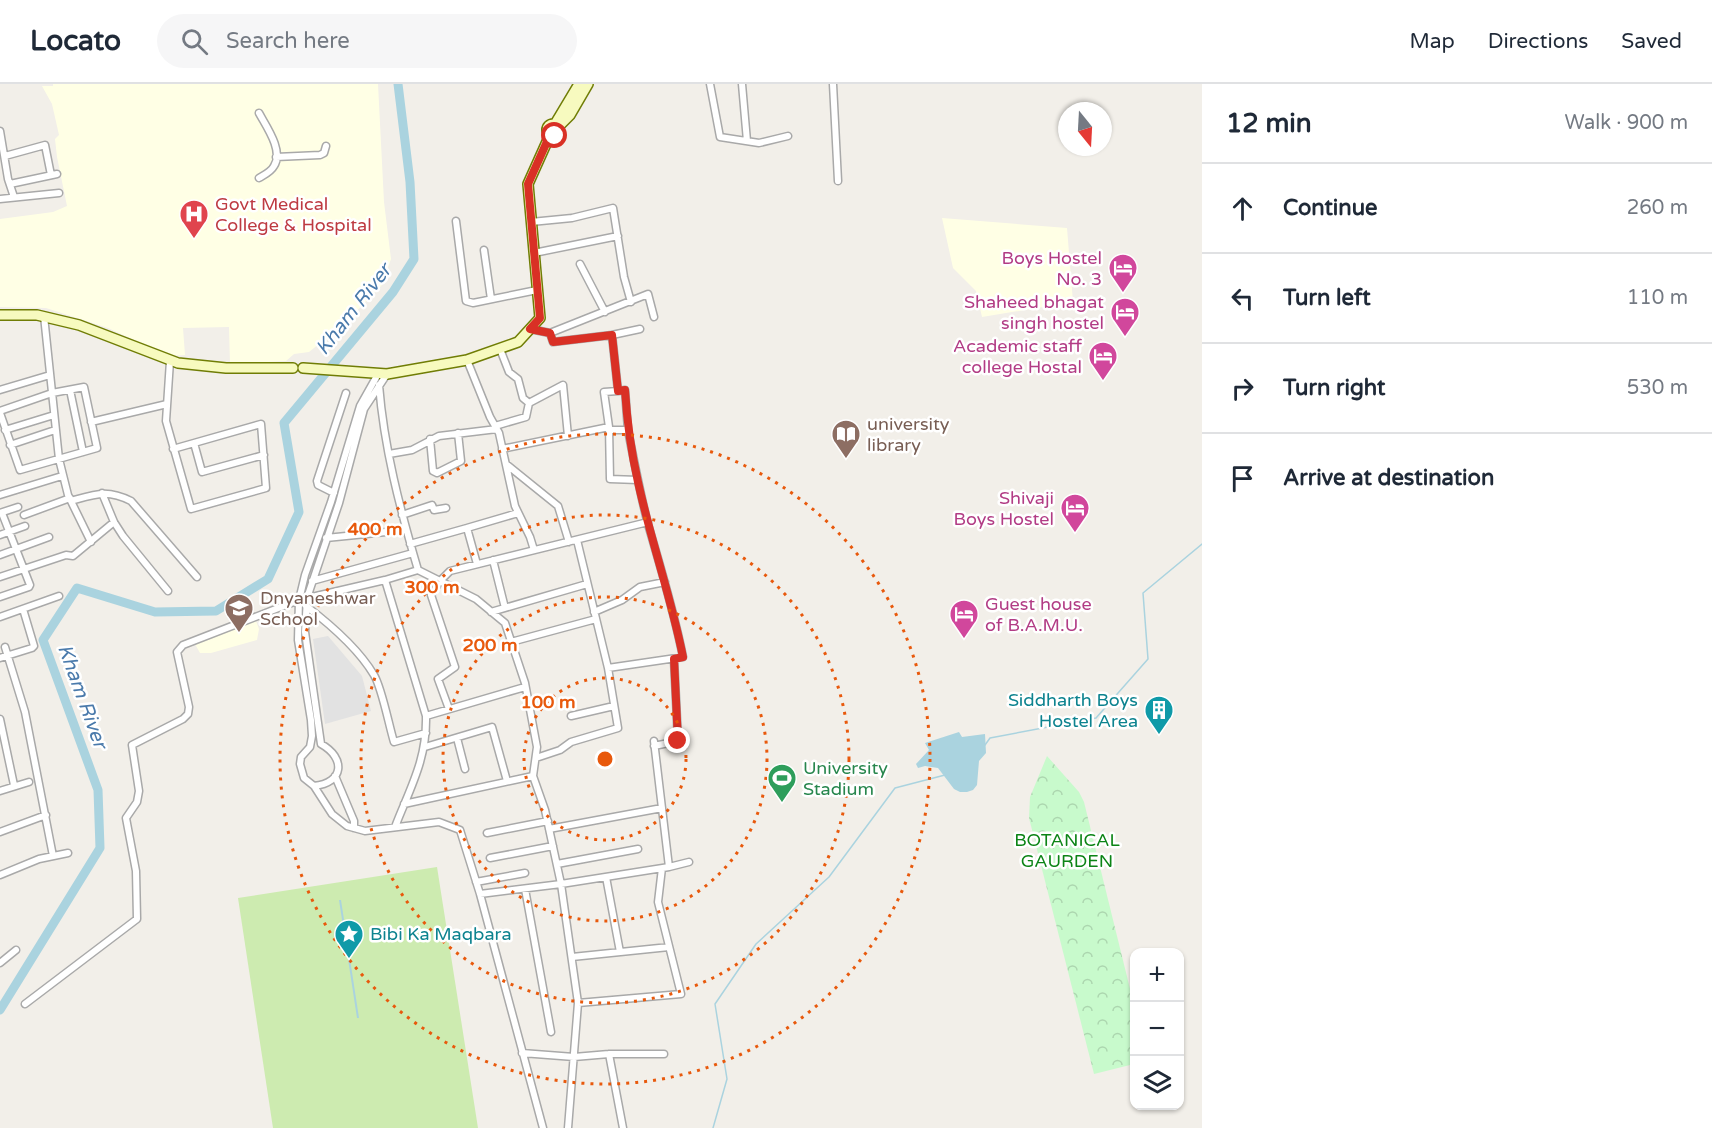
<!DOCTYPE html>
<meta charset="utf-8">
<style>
:root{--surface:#fff;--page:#f6f6f7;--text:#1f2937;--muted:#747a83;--line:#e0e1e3}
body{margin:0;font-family:"Varela Round",sans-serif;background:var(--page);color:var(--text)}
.controls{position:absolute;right:18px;bottom:18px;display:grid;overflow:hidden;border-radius:12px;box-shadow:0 2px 4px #0004}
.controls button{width:54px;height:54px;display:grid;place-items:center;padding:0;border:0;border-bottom:2px solid var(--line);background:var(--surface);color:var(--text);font:30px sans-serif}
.compass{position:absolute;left:1058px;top:18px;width:54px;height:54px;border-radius:50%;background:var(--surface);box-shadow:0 2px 4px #0004;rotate:162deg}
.stop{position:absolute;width:18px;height:18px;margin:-14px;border:4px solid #d93025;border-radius:50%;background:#fff}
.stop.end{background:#d93025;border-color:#fff;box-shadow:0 2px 6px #0008}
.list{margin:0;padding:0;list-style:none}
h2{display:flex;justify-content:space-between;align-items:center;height:78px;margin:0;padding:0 24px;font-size:26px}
h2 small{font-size:20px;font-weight:400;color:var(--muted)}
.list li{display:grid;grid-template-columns:39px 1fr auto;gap:18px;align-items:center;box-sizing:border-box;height:90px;padding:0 24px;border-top:2px solid var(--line)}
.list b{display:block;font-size:22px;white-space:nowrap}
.list em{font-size:20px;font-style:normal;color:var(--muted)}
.icon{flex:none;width:33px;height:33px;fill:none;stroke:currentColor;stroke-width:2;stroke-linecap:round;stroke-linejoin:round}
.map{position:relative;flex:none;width:1202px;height:1044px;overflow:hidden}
header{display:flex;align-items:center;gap:36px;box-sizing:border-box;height:84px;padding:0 30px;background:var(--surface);border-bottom:2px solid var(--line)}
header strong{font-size:28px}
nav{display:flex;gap:33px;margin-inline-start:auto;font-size:21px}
.search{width:420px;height:54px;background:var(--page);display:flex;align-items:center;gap:15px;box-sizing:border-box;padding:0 21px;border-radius:33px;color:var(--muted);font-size:22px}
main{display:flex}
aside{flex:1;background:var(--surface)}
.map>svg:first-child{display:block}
.education{fill:#ffffe5}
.park{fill:url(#park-crowns)}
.garden{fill:#cdebb0}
.parking{fill:#e2e2e2}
.water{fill:#aad3df}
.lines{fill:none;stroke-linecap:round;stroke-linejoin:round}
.stream{stroke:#aad3df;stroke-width:1.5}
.river{stroke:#aad3df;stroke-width:9}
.street-casing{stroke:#a9a9a9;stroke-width:9}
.secondary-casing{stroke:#707d05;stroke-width:12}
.street{stroke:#fff;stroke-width:6}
.secondary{stroke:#f7fabf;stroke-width:9}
.route{stroke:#d93025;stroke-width:8}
.ring{fill:none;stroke:#e8590c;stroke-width:3;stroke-dasharray:3 6}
.labels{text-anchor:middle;stroke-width:5;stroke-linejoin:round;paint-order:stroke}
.health-label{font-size:18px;fill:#be3a42;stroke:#fff;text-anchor:start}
.hotel-label{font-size:18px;fill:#b23c85;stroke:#fff;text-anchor:end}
.education-label{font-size:18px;fill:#785e54;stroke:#fff;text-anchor:start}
.culture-label{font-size:18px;fill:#0d838f;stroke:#fff;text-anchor:end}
.leisure-label{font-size:18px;fill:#27864d;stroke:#fff;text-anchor:start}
.park-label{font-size:18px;fill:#0c8416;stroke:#fff}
.water-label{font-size:20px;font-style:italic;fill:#4a7aab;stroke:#fff}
.centre{fill:#e8590c;stroke:#fff;stroke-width:3}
.ring-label{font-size:18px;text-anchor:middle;font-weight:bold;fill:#e8590c;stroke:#fff;stroke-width:5;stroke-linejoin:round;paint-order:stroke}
</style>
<header>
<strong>Locato</strong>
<div class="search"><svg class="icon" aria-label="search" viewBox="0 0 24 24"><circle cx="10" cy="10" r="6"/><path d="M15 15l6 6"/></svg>Search here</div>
<nav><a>Map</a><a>Directions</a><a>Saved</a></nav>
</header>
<main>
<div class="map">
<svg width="1202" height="1044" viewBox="0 0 1202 1044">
<defs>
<pattern id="park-crowns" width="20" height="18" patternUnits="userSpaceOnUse" patternTransform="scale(1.5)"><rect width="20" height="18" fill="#c8facc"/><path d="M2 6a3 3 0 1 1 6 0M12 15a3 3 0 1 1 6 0" fill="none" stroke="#acd6af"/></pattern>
</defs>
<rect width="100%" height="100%" fill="#f2efe9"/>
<path class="education" d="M53 0H378L384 118 391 175 382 201 344 240 309 268 294 270 286 277 230 280 229 243 183 244 185 271 168 272 108 244 46 224 0 223V135L53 128 67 122 57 73 55 55 59 51 52 20 42 2H53Z
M942 134 1067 144 1073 218 982 233 976 207 953 184Z
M256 537 259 545 257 556 211 569H200L195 560Z"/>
<path class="park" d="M1047 672 1079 708 1084 718 1134 921V980L1094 990 1029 734 1030 713Z"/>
<path class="garden" d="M437 783 478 1044H273L238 814Z"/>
<path class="parking" d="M328 552 362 592 371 627 325 640 313 555Z"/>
<path class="water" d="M959 648 962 653 985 650 986 669 979 677 977 701 973 706 967 708H960L954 705 938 684 925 682 918 684 916 680 929 666 925 659Z
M339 816H341L359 934H357Z"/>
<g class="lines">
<path class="stream" d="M985 661 990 654 1096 634 1148 575 1143 509 1202 460
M713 1044 727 995 715 920 756 860 829 793 895 704 945 691"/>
<path class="river" d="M0 926 100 764 98 706 43 556 77 504 155 528 216 527 268 495 299 428 284 339 393 208 414 175 410 98 398 0"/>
<g class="street-casing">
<path id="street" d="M710 0 720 53 759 59 788 52
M742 0 747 57
M833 0 838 97
M259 29C266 42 284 67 274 82 271 88 264 91 259 94
M0 47 8 95 14 113
M5 72 45 61 51 91
M276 73 320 71 324 69 326 62
M10 100 57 90
M0 115 59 109
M456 137 466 217 473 219 537 206
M531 138 572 134 613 124 624 193 631 218
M484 166 491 215
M534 169 618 152
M580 180 605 228
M44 232 59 375 68 411 91 458
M530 245 550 249 553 258 612 251 618 307 604 308 609 343 610 395 638 396
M550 249 648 210 654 233
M612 251 640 245
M467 276 490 333 499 349 515 422 530 453 534 466
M170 277 166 337 191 425 266 404 261 340 173 365
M378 290 360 322 331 418 305 491 299 516 298 556 311 636 312 652 310 663 301 673 300 680 304 694 314 702 332 730 347 742 365 747 439 738 460 746 480 810 543 1044
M379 301C384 364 400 425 418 486L476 515 505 539 525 599 537 663 533 692 545 726 561 800 578 919 568 1044
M0 306 50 291
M70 306 83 368
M529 319 563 301 568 352
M0 327 52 309 84 303 97 364 20 386 0 329
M91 338 167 320
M495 342 526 333 529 319 523 314 518 295 509 288 500 265
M5 346 54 331
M609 346H628L625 306 618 307
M430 355 433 387 437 389 461 377 458 349
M194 359 202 388 264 371
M10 361 55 346
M502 365 609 343
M389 370 412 366 439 352 497 345
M506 380 558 422 569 458
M102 409 114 438 123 452 168 507
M334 409 318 401 317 397 346 309
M0 411 62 392
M71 417C96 410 107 405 131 417L197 493
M0 429 18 423
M24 431 70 414
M402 431 432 421 434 426 446 424
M467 444 518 429
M0 451 25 442
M326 454 406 446
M410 460 467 444 477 480
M0 471 49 453
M493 476 505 524
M0 493 66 471 73 472 114 438
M385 496 426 632C427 676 410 704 395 743
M312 497 413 469
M0 513 29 503 30 501 2 429
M306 522C331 541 358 564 374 591 382 604 389 642 394 658L426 649
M491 528 587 500
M594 528 622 516 640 503 665 498
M0 533 59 512
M511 558 596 535
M5 563 25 628 53 772
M0 574 32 564 34 562 23 525
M608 584 683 573C674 527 661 485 648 440 640 409 634 377 628 346
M449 625 438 595 455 583 431 511 440 497 450 487 648 438
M426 632 525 603
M571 632 614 622
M0 635 14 701
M457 654 465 685
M654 657 669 783
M654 662 678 657 674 575
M425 663 492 643 507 697
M536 674 560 666 571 658 618 644 608 584 577 456
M335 692 354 737V744
M314 702C344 699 346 674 321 660L305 548 307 514 339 419 364 325 387 290
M0 707 29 698
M404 720 533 692
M549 745 662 724
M0 748 46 731
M487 749 548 737
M490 774 553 762
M557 780 638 765
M0 791 39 775 68 769
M606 793 620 868
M476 798 525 789
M525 805 551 948
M480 810 561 800 669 783 689 778
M572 873 669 863
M0 879 16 866
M578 919 681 910 658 818 662 784
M25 920 137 835 136 787 126 734 137 718 139 707 132 661 183 635 188 630 189 623 177 568 183 561 299 516 385 496 418 486
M522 969 574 973 609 970H664
M609 970 623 1044"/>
</g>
<g class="secondary-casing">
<path id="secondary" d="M547 46a6 6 0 1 1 12 0a6 6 0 1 1-12 0Z
M555 40 579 0
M559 42 570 31 588 0
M0 231H37L79 241 178 279 226 284H293
M303 284 387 290 467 276 518 258 540 234 528 100 550 51"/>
</g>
<use href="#street" class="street"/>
<use href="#secondary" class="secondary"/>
</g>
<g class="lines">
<path class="route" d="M555 52 550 51 528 100 540 234 530 245 550 249 553 258 612 251 618 307 625 306C627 337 631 367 638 398 651 457 671 513 683 573L674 575 678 657"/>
</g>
<g class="ring">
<circle cx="605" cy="675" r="81"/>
<circle cx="605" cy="675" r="162"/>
<circle cx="605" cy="675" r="244"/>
<circle cx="605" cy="675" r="325"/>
</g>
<defs>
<g id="hospital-pin" transform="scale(1.5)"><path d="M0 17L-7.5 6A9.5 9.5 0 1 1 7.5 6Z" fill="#e0444e" stroke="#fff"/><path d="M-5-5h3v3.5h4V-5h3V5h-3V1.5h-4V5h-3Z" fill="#fff"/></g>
<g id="hotel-pin" transform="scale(1.5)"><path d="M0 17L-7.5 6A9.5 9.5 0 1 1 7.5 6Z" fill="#d1479c" stroke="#fff"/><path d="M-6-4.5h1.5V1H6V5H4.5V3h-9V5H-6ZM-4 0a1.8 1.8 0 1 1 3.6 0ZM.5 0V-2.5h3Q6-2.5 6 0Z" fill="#fff"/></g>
<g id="library-pin" transform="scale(1.5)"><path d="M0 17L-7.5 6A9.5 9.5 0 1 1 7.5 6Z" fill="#8d6e63" stroke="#fff"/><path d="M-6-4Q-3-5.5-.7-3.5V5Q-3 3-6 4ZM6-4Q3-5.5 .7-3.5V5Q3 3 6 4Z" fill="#fff"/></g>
<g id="school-pin" transform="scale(1.5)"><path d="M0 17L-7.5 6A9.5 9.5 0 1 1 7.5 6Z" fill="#8d6e63" stroke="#fff"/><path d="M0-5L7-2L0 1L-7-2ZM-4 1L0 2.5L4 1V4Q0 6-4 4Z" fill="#fff"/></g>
<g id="building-pin" transform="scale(1.5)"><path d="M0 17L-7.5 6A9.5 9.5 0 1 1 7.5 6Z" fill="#0f9aa8" stroke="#fff"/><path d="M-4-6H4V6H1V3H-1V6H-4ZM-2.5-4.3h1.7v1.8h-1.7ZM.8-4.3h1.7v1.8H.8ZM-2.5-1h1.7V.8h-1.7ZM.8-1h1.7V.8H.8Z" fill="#fff"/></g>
<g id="stadium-pin" transform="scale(1.5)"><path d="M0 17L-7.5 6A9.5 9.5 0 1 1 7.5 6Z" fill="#2e9e5b" stroke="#fff"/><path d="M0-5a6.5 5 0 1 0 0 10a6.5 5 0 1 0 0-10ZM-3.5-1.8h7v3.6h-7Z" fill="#fff"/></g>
<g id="sight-pin" transform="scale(1.5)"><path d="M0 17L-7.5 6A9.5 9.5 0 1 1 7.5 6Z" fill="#0f9aa8" stroke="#fff"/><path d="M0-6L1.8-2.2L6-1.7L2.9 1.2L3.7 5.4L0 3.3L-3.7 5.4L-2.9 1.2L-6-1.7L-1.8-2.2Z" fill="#fff"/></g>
</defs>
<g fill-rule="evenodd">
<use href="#hospital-pin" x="194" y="130"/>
<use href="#hotel-pin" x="1123" y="184"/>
<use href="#hotel-pin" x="1125" y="228"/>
<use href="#hotel-pin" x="1103" y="272"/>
<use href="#library-pin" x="846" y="350"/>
<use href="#hotel-pin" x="1075" y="424"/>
<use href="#school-pin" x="239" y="524"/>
<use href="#hotel-pin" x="964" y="530"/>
<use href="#building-pin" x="1159" y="626"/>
<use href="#stadium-pin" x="782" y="694"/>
<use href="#sight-pin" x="349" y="850"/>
</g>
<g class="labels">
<g class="health-label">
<text x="215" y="126">Govt Medical<tspan x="215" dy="21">College &amp; Hospital</tspan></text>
</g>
<g class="hotel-label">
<text x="1102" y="180">Boys Hostel<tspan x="1102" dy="21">No. 3</tspan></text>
<text x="1104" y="224">Shaheed bhagat<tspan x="1104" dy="21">singh hostel</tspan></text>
<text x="1082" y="268">Academic staff<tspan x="1082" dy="21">college Hostal</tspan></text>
<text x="1054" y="420">Shivaji<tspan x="1054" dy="21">Boys Hostel</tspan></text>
<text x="985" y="526" text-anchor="start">Guest house<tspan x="985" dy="21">of B.A.M.U.</tspan></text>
</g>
<g class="education-label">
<text x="867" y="346">university<tspan x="867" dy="21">library</tspan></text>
<text x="260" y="520">Dnyaneshwar<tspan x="260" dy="21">School</tspan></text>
</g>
<g class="culture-label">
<text x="1138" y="622">Siddharth Boys<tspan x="1138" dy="21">Hostel Area</tspan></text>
<text x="370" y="856" text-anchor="start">Bibi Ka Maqbara</text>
</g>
<g class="leisure-label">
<text x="803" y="690">University<tspan x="803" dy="21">Stadium</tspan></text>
</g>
<g class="park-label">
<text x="1067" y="762">BOTANICAL<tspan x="1067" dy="21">GAURDEN</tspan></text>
</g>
<g class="water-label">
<text transform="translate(353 225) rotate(-52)" y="7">Kham River</text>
<text transform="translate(83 612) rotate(70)" y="7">Kham River</text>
</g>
</g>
<circle cx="605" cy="675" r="9" class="centre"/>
<g class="ring-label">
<text x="375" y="451">400 m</text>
<text x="432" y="509">300 m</text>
<text x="490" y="567">200 m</text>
<text x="548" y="624">100 m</text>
</g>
</svg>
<div class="controls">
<button>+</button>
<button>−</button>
<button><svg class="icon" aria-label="layers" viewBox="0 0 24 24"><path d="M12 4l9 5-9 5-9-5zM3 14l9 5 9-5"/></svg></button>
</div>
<svg class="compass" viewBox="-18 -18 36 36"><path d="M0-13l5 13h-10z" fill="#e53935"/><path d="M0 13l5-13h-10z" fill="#747a83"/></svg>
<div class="stop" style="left:555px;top:52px"></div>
<div class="stop end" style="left:678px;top:657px"></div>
</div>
<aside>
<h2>12 min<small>Walk · 900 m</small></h2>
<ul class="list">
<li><svg class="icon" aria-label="ahead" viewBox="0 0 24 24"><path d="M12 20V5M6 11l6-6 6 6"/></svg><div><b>Continue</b></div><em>260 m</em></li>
<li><svg class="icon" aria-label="left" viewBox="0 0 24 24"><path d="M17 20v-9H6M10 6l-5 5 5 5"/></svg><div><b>Turn left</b></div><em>110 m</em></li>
<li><svg class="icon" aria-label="right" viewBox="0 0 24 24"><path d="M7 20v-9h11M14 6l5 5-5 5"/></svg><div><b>Turn right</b></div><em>530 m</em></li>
<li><svg class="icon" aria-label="arrive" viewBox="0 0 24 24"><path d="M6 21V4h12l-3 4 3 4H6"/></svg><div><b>Arrive at destination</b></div></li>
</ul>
</aside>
</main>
